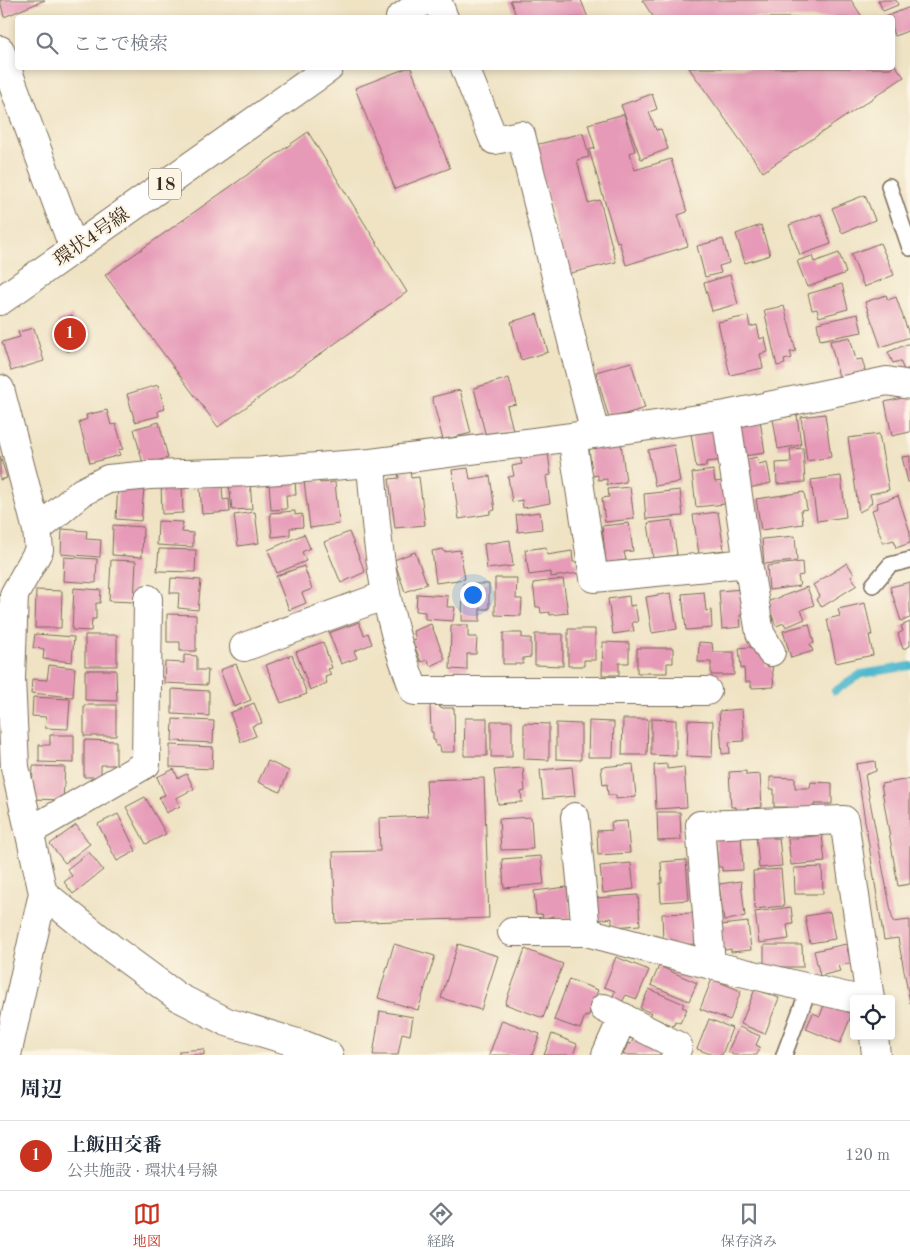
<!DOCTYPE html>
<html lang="ja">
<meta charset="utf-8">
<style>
:root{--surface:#fff;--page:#f2f2f3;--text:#1f2937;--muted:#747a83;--line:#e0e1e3;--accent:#c8321e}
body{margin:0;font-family:"Old Standard TT","Noto Serif JP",serif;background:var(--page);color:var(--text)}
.controls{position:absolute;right:15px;bottom:15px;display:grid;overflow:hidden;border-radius:5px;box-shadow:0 2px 8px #0003}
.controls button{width:45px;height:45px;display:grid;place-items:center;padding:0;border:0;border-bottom:1px solid var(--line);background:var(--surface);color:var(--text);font:25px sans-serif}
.you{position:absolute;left:472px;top:594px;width:18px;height:18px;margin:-12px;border:4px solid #fff;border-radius:50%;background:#1a73e8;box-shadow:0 0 0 8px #1a73e833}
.badge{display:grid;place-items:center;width:32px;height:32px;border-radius:50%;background:var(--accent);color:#fff;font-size:16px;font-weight:700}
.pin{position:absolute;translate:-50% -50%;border:2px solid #fff;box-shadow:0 1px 5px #0006}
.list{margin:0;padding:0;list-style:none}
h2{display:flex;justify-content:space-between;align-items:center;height:65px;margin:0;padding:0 20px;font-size:21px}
h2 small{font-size:16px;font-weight:400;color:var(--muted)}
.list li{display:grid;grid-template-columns:32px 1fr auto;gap:15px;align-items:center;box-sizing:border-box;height:70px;padding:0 20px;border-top:1px solid var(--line)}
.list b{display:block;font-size:19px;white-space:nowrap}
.list p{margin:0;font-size:16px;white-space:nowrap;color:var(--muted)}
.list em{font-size:16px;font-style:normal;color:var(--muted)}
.icon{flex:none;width:28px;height:28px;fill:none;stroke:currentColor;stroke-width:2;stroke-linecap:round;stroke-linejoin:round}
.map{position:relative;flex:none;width:910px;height:1055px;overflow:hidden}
.search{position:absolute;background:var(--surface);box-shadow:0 2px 8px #0003;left:15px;right:15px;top:15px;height:55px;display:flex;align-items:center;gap:12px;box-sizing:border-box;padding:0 18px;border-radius:5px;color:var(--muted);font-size:19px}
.sheet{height:135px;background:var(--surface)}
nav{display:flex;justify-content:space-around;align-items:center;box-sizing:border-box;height:70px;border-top:1px solid var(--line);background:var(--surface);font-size:14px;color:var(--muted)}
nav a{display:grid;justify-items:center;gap:2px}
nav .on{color:var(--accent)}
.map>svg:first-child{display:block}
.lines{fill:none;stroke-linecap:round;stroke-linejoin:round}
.stream{stroke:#4fb8cd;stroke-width:8}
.building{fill:#e69ab7}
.service-casing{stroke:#7a6b58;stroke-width:18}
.minor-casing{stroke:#7a6b58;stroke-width:30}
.primary-casing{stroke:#7a6b58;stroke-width:30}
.service{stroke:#fff;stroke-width:15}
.minor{stroke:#fff;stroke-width:28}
.primary{stroke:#fff;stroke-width:28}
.labels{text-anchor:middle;stroke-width:4.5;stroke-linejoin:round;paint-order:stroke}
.shield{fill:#fcf5e5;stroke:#75675a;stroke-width:1}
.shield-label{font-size:18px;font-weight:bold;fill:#3b2a1e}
.street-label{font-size:19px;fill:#3b2a1e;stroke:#fcf5e5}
</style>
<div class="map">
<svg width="910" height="1055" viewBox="0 0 910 1055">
<rect width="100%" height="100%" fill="#fcf5e5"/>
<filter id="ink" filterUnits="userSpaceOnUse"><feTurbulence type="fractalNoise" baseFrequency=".02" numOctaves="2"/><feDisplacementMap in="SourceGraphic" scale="10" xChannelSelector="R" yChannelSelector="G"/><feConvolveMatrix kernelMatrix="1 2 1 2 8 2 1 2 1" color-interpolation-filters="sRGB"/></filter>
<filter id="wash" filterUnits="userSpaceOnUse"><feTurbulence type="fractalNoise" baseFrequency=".0096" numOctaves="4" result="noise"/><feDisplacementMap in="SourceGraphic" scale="20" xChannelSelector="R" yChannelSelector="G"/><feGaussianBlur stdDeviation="1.12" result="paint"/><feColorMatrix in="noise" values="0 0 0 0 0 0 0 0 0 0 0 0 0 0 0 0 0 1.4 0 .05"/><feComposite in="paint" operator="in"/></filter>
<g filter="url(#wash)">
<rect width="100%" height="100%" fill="#efe3c4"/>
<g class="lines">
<path class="stream" d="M835 691 861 674 910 666"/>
</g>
<g id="blocks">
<path class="building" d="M0 0H45L4 17Z
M510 0H581L588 18H517Z
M642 0H851L863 18H654Z
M878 0H896L898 5 883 11Z
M910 7V30L895 36 892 31V18L885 17Z
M892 61 904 77 763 172 689 68H892Z
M407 68H411L450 168 395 189 355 88Z
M652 94 657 109 649 112 656 130 661 129 668 149 641 159 621 105Z
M624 114 635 151 630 153 635 170 671 159 687 212 678 215 688 246 626 265 619 241 617 242 589 150 595 148 588 124Z
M308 132 407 292 218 427 105 275Z
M583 133 589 157 577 160 588 203 600 200 616 262 567 274 535 145Z
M865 195 875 220 842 233 832 208Z
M821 214 831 244 800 255 789 225Z
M761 225 770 255 745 263 736 234Z
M723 239 729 263 719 266 721 273 705 277 697 246Z
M880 243 894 275 864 287 851 254Z
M839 253 846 273 807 287 797 261 812 256 814 262Z
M730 275 738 304 712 311 704 283Z
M842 284 848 309 819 317 817 309 812 310 808 294Z
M886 295 888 300 896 297 910 337 881 347 865 302Z
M784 306 796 351 790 352 792 358 784 360 785 364 777 366 764 310Z
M537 314 548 352 521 360 511 322Z
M858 314 862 332 820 340 817 323Z
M72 315 82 346 67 351 57 321Z
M748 316 750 327 757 325 760 339 765 337 768 352 760 354 763 368 730 375 718 322Z
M34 328 44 361 11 371 2 342 20 337 18 332Z
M850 337 856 360 862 359 866 374 840 381 830 341Z
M910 343V368L904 370 900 361 893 363 888 352Z
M631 362 645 408 609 419 596 372Z
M509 378 516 404 507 406 513 430 486 437 474 388Z
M158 385 165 409 158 411 159 416 135 422 127 394Z
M460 390 471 433 443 440 432 397Z
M910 396V432L892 436 885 402Z
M107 410 111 425 116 424 123 449 118 450 120 455 90 463 79 422 87 419 86 415Z
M825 414 831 457 807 461 801 417Z
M797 415 801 445 778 449 773 419Z
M760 420 765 453 744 456 738 424Z
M159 422 168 458 143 464 134 429Z
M720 429 724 460 706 462V466L696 467 691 433Z
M879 434 889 490 870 494 872 502 867 508 859 512 848 438Z
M621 443 626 482 607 485V479L598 480V475L592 476 589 448Z
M674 445 680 482 655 486 648 450Z
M803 448 805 482 777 484 776 463 791 462 790 449Z
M548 453 551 475 546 476 550 503 523 508 522 500 512 502 508 477 514 476 512 466 522 464 520 457Z
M0 456 7 478 0 480Z
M910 456V482H908L902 457Z
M757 457 759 464 767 462 771 483 749 488 744 460Z
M468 468 470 479 490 476 495 510 490 511V514L459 519 452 470Z
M410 470 411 478 419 477 425 525 395 528 389 479 399 478 398 472Z
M713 470 715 482 723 481 725 504 696 507 692 473Z
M841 476 846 517 817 521 811 480Z
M319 480 320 483 335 482 339 524 310 528 304 481Z
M250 481 252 509 232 510 229 483Z
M295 481 296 495H286L287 509 271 510 269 483Z
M182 483 183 513 162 514 161 484Z
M118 486 144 488 141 521 116 519Z
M222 486 223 500 229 499 230 512 202 514 200 488Z
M630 487 634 519 605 522 602 498 609 497 608 489Z
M680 490 683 516 646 519 644 494Z
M804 492 807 509 801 510 803 524 761 530 756 499Z
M898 496 910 532V543L896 548 894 540 883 543 872 510 878 508 877 503Z
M295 511V515L302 514 303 527 290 528V535L272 537 270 513Z
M255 512 259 543 238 546 234 515Z
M540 512 542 529 518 532 516 515Z
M718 512 724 550 699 554 693 515Z
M672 520 677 555 653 558 648 523Z
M158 521 183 522 182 532 193 533V547L157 545Z
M629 523 633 551 624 552 626 560 606 563 602 526Z
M113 525 143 527 142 557 112 555Z
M62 529 87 531 86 539 101 540 100 557 61 554Z
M349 532 365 572 341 583 324 542Z
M304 534 310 548 302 552 306 561 277 573 268 550Z
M795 536 797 561 764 564 762 539Z
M510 540 513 566 487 569 484 544Z
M546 547 547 555 572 551 573 562H577L579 573 551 577V572L529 575 525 550Z
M159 549 196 550 195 572 157 571Z
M443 549 444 552 460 550 465 579 436 583 432 551Z
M415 552 427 584 405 592 394 560Z
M64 557 97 559 96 583 63 581Z
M111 560 136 561 134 602 109 601Z
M802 562 803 575 798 576 800 586 769 590 767 566Z
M847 563 854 574 851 576 857 585 822 607 816 599 820 596 813 585Z
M304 566 312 589 302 593 306 603 289 610 276 576Z
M171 578 201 580 198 610 178 608 179 593H170Z
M495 578H517L516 599H522L521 616 495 615Z
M563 579 568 613 550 615 549 612 541 613 540 607H536L533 583Z
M910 582V618L901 621 890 587Z
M463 584H489V609H480V621H462Z
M807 587 814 605 801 610 805 619 786 627 784 623 776 626 767 602Z
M74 588 101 590 100 603H96V619H92L91 631 72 630Z
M743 589 745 615H740L741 627 722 629 719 591Z
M36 590 62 591 61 628H35Z
M704 592 706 611 711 610 712 628 686 630 682 594Z
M671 593 677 629 652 633 646 597Z
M417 594 448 596 447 607H455L453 621 425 619V612L416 611Z
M629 596 630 606 635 605 638 622H632L634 631 613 634 608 599Z
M865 603 872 635H869L873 655 836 663 827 619 840 616 838 609Z
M167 614 196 615V651H180V642H167Z
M359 622 364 635 368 633 372 644 354 651 357 658 341 664 329 633Z
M910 622V646L903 649 898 634 903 631 901 626Z
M431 624 445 659 430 666 428 660 421 662 412 640 416 639 413 631Z
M809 624 814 643 810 644 813 651 791 658 783 631Z
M451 625H468V637H477L476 654H467V670L450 669Z
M568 629H595V660H584V666H568Z
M503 633H522V638H531V657L523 658V664H503Z
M35 634 74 637 72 662 43 659 44 649 33 648Z
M535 634H563V666L535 665Z
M85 635H117V666H85Z
M323 642 332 668 328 669 331 675 325 677 327 683 310 690 296 652Z
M603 642 629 643V663H619V675H602Z
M699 642 712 643 713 652H734V675H711V662H698Z
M760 646 765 656 766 666 772 665 774 687 751 688V682H745L744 668 741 669 739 648Z
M637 648H673V663H667V673H637Z
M184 655 197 656V670H208L207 685 164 683 165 662 184 663Z
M292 655 307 694 281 703 266 665Z
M236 664 251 700 234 707 220 670Z
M49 665 75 668 73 697 31 693 32 679 47 680Z
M85 670H116L117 701 85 700Z
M172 689 209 691V716L172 714Z
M33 697 70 699 68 729 45 728 46 717 32 716Z
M254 703 262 723 252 726 256 736 241 742 230 713Z
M430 704H439L440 708H454L455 752H441L440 746H436L435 740H433V732H431Z
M84 705H116V736H84Z
M742 709 744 741 729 742 730 753 722 754 719 711Z
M465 718H487V756H464Z
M173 719 214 721 213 743 172 741Z
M623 719H648L647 755H622Z
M651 719 676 720V756L651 755Z
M688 720 713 721 712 757 687 756Z
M491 721H512V757H491Z
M589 721 614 722 613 757H588Z
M524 723 549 724V760L524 759Z
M556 723 581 724V760L556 759Z
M50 735H74V763L39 762V745H50Z
M84 740 116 741V765H101V777H84Z
M170 745 213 747 212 769 170 767Z
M268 761 289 771 280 792 258 782Z
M875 761 876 771 865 775 893 922 910 920V1003L898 938 884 940 856 764Z
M633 764 636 797 616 799V795H608L607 784 603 785 601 767Z
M667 764V769L684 767 687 807 656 809 654 765Z
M33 766 65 767 63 800 32 799Z
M572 767 575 796 543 799 540 770Z
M523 768 525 791 521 792 522 802 498 804 494 770Z
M174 769 178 778 187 774 194 789 176 798 180 806 166 813 159 797 165 795 157 777Z
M746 771V775L760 774 762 807 746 809V811L737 812 736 807H731L729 772Z
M770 777 795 778V788H810L811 782 832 783V804H814L815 808 786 811V807H774V789H770Z
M484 778 489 918 336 923 333 852 380 851 379 818 428 816 426 780Z
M910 779V884L898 886 881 784Z
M145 797 166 834 146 844 126 807Z
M657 812H680L681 840 658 841Z
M118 814 136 851 117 861 98 824Z
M531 817 533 849 501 850 499 819Z
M627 821 630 853 598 855 597 831 612 830 611 822Z
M76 825 90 844 65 863 50 844Z
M741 833 743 870 722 871V867H718L715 834Z
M772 833 773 838H779L782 866 759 868 756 834Z
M822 835 825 862 791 865 788 839Z
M89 852 103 870 73 894 64 882 72 876 67 869Z
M541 856 544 884 504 888 502 859Z
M686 860 689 900 661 902 660 883H662L661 862Z
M631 863 634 889 603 893 600 866Z
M822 867 823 894H795L794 868Z
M781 869 784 906 755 909 753 871Z
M741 881 745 916 724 921 719 884Z
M567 887 571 918 554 919V916L543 918 542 914H536L534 891Z
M638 895 640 925 612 927V918L596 920 595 898Z
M791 907 793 924 787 925 789 939 759 943 755 912Z
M830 912 835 939 810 943 805 916Z
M695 913V944L669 945 663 943 662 914Z
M748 922 751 950 731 952V949L724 950 721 925Z
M394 944 435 956 418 1010 378 998Z
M458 944 498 956 481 1010 441 998Z
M846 944 851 963 838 966 840 971 820 976 814 951Z
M764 945H802L803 967H764Z
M525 949 563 964 543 1018 505 1004Z
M616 957 649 970 637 999 626 995 622 1002 612 998 615 991 604 987Z
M659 966 697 983 689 1001 651 985Z
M569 979 598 990 588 1017 585 1016 580 1029 554 1020Z
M712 979 741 991 730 1020 700 1009Z
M649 989 684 1004 682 1007 687 1009 680 1023 675 1021 673 1026 649 1016 651 1013 640 1008Z
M755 989 779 998 765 1034 741 1024Z
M825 1003 852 1014 840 1043 806 1029 813 1013 820 1016Z
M380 1011 413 1017 410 1035 402 1033 398 1055H373Z
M709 1019 732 1028 722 1055H713L697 1049Z
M502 1020 540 1034 532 1055H489Z
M739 1027 760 1036 756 1045 760 1047 757 1055H733L728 1051Z
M552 1034 577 1044 573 1055H544Z
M633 1039 640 1042 641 1039 663 1050 660 1055H623L628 1043 631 1044Z
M204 1049V1055H179V1051Z"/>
</g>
</g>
<g filter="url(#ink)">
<use href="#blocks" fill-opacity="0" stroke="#7a6b58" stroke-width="1"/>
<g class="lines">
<g class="service-casing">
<path id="service" d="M889 186 910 248
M873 585 890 565 910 560
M784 1055 809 988"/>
</g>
<g class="minor-casing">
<path id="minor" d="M437 0 444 18
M0 50 74 249
M465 68 494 140 521 135 595 434
M0 389 37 530 39 550 14 595 11 678 15 767 43 893 7 1055
M726 415 748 563 760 633 771 652
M572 437 594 578 748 563
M371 463C375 520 380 577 395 633 400 653 408 672 414 691H707
M37 530 82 492 108 479 150 475 252 472 371 463 572 437 726 415 887 381 910 385
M244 647 386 595
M575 817 586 932
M30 831 146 764 148 599
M43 893 110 947 178 997 227 1022 304 1045 329 1055
M512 932H586L711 965 856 999
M711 965 700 825 844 820 870 999
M604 1008 678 1046 675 1055
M874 1036 876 1055
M606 1055 623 1017"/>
</g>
<g class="primary-casing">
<path id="primary" d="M400 18 425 0
M0 301 329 68"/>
</g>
<use href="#service" class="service"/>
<use href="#minor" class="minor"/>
<use href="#primary" class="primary"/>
</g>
</g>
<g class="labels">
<rect class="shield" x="149" y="168.5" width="32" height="31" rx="4"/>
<g class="shield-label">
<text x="165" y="190">18</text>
</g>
<g class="street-label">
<text transform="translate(91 236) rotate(-35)" y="7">環状4号線</text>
</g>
</g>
</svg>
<div class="controls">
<button><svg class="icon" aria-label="locate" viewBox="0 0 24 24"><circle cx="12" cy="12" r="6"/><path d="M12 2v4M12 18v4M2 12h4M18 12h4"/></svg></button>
</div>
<div class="you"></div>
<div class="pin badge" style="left:70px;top:334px">1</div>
<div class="search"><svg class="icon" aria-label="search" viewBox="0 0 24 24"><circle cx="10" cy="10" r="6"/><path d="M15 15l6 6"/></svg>ここで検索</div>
</div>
<section class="sheet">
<h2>周辺<small></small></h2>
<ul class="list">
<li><span class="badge">1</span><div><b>上飯田交番</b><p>公共施設 · 環状4号線</p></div><em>120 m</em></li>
</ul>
</section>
<nav>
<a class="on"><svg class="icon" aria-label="map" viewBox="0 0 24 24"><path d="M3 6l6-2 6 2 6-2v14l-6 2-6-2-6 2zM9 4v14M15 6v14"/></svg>地図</a>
<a><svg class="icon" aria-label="directions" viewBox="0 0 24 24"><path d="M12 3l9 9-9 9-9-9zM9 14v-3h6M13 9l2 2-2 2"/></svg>経路</a>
<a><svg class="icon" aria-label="saved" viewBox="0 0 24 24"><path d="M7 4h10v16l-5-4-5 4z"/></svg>保存済み</a>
</nav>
